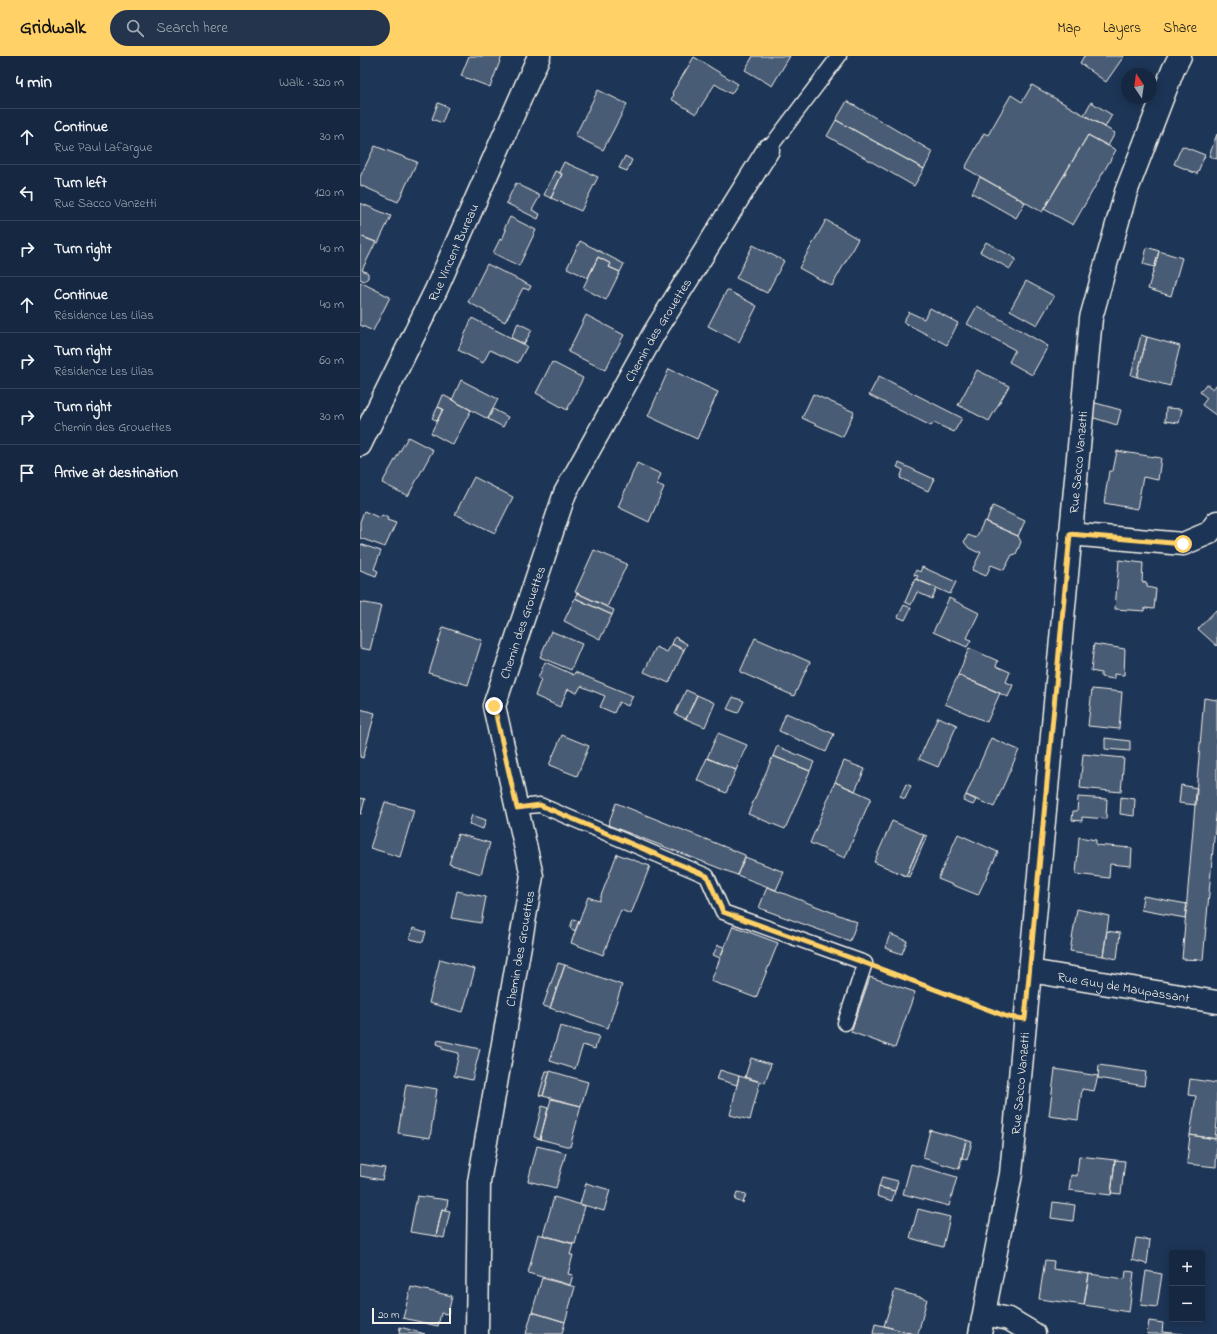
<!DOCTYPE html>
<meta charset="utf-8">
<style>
:root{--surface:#162841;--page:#23344c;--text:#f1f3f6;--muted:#9ea6b1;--line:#35445a;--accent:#ffd166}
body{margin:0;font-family:"Indie Flower",sans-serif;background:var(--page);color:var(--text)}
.controls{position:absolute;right:12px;bottom:12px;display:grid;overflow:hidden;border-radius:4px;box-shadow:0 2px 10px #0003}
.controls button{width:36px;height:36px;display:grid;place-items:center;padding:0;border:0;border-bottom:1px solid var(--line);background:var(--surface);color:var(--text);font:20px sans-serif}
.compass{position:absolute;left:761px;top:12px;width:36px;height:36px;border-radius:50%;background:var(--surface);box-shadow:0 2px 10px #0003;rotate:347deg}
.scale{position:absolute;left:12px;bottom:10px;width:79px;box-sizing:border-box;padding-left:4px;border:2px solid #f4f1e8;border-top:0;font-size:11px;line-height:14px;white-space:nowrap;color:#f4f1e8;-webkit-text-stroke:3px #1d3557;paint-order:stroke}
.stop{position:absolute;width:12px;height:12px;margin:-9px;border:3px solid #ffd166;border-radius:50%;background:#fff}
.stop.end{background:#ffd166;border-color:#fff;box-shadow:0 1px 4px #0008}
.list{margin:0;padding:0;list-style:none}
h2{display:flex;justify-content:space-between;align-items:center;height:52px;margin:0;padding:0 16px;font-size:17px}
h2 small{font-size:13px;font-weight:400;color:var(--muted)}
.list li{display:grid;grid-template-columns:26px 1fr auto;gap:12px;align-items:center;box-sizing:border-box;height:56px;padding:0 16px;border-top:1px solid var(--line)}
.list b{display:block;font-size:15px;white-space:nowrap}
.list p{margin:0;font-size:13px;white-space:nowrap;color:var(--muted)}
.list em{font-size:13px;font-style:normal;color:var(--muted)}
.icon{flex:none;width:22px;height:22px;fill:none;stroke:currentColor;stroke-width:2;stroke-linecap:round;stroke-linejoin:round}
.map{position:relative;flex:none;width:857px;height:1278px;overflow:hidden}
header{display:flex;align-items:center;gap:24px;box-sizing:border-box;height:56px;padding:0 20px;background:var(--accent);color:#111}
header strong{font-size:19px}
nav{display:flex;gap:22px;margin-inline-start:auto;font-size:14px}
.search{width:280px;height:36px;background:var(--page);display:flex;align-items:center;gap:10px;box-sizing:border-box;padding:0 14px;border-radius:22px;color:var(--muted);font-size:15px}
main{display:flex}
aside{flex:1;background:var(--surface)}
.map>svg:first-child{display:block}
.building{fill:#485b74;stroke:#f4f1e8}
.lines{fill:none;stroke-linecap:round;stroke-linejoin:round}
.lane-casing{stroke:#f4f1e8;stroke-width:17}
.street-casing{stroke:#f4f1e8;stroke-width:25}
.path{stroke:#f4f1e8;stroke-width:2.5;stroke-dasharray:4 3;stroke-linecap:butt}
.lane{stroke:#1d3557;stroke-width:14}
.street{stroke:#1d3557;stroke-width:22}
.route{stroke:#ffd166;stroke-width:5}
.labels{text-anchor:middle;stroke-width:3.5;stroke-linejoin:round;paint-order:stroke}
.street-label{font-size:13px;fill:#f4f1e8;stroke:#1d3557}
</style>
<header>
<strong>Gridwalk</strong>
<div class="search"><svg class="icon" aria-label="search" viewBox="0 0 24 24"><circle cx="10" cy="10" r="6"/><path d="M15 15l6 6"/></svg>Search here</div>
<nav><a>Map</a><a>Layers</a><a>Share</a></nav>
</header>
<main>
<aside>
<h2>4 min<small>Walk · 320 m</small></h2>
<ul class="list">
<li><svg class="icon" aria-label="ahead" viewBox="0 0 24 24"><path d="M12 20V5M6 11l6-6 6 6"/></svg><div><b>Continue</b><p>Rue Paul Lafargue</p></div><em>30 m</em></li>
<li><svg class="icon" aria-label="left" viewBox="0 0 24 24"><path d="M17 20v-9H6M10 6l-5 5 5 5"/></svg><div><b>Turn left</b><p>Rue Sacco Vanzetti</p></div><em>120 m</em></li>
<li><svg class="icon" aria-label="right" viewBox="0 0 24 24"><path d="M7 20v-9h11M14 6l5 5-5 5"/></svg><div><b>Turn right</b></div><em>40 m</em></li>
<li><svg class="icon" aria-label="ahead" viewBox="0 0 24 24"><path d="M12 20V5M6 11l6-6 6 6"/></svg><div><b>Continue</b><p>Résidence Les Lilas</p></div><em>40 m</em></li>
<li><svg class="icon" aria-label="right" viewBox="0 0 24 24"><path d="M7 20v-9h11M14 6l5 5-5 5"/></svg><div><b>Turn right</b><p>Résidence Les Lilas</p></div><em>60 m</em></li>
<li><svg class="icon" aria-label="right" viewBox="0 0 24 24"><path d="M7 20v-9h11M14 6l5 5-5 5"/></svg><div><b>Turn right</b><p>Chemin des Grouettes</p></div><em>30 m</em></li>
<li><svg class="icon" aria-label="arrive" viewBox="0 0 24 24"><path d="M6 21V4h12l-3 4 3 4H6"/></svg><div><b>Arrive at destination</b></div></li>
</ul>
</aside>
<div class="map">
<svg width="857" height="1278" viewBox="0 0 857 1278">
<rect width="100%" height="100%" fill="#1d3557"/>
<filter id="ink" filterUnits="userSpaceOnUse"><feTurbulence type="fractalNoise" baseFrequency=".025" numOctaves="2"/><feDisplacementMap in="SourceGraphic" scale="8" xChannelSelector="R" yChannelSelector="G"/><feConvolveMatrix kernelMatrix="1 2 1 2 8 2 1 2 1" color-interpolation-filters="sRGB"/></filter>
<g filter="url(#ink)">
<path class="building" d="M109 0H142L130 31 101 20Z
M393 0H430L412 30 385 14Z
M724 0H764L746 26 720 7Z
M334 1 378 28 371 38 355 28 336 58 311 43 314 39 312 37Z
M672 29 755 77 748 90 728 79 682 156 605 112 624 77 628 79 651 39 662 46Z
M238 34 267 48 243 94 215 80Z
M487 45 573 96 564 113 476 64Z
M731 46 752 59 745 71 724 59Z
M78 47 88 51 82 67 72 63Z
M476 64 564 113 554 130 467 80Z
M857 78V103L849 100Z
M728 79 756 94 713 169 684 153Z
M15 90 57 106 38 146 0 129V121Z
M822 90 845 99 837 118 814 108Z
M265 100 272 104 267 115 259 112Z
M204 106 238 121 221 155 191 142 202 118 199 116Z
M195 115 202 118 191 142 184 139Z
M620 121 665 146 656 162 612 137Z
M156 127 180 140 172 154 180 158 178 163 146 147Z
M0 147 31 160 18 187 0 180Z
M150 161 176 174 159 210 133 197 140 183 142 184 146 174 144 173Z
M466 164 498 183 472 230 439 212Z
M0 180 16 186 2 214 8 217V222L4 225 0 223Z
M220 185 264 208 260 216 249 211 251 208 238 201 228 222 207 212Z
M626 186 656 203 650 213 620 196Z
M393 189 424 205 407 237 376 222Z
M787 191 799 195 795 211 783 208Z
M799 195 822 202 811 240 788 233Z
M238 201 251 208 249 211 260 216 246 244 223 232Z
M127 208 171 230 169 234 163 232 145 266 108 246Z
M666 225 694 240 677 269 650 254Z
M0 226 30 241 13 275 0 269Z
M367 234 397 250 379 286 348 270Z
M617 250 688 290 672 319 649 306 655 294 607 268Z
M570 252 598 267 587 289 543 266 549 256 564 263Z
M226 259 264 279 245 314 208 296Z
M112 262 167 290 158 307 130 294 123 307 98 294Z
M158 267 172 274 164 288 151 282Z
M781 279 787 281 777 321 771 319Z
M787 281 820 290 810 330 777 321Z
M192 306 223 322 207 354 176 337Z
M309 313 358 336 337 383 288 360Z
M617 314 649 330 629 365 598 349Z
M519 320 602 362 594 376 574 367 571 370 509 339Z
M101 324 138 343 128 363 92 344Z
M846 328 853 333 857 328V360L842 349 847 342 840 336Z
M453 338 494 356 483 381 442 362Z
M83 339 111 354 93 389 71 377 83 353 78 351Z
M732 346 761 354 757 369 731 361Z
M78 351 83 353 77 365 72 362Z
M806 352 822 353 819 367 805 365Z
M133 353 148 361 143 371 128 363Z
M48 381 73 394 48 440 22 427Z
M757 395 801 402 798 424 783 421 777 453 744 447 749 415H753Z
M277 407 301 418 297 428 304 431 289 466 258 451Z
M539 407 574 423 568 435 540 422 543 414 537 411Z
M114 421 153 441 135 477 95 458Z
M633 450 665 465 658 480 626 466Z
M4 455 20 462 22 459 28 462 27 464 36 467 25 491 0 482V466Z
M624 465 658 480 661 486 656 498 652 499 644 514 631 509 626 520 612 514 621 496H617L609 492 604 486 608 479 616 482Z
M0 488 21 495 14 513 18 515 16 520 0 514Z
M234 494 267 508 247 551 215 536Z
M759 504 783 507 782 526 787 527V531L796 533 794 553 785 552V555L755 553Z
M562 511 596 526 590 538 556 523 558 520 554 519 556 514 560 516Z
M555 523 577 532 572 543 557 536 551 549 545 546Z
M217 537 254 554 252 559 215 542Z
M215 542 252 559 240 583 204 565Z
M589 542 619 557 607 582 611 584 607 591 573 576Z
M0 546 21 550 10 594 0 592Z
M544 549 551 552 545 564 538 561Z
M857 553V590L838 573Z
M83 571 122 584 108 629 69 617Z
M191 575 222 588 211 614 180 601Z
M315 581 327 588 324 594 312 588Z
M395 582 450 606 434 640 380 616Z
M312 588 324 594 309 627 284 616 296 591 307 596Z
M734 588 765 593 764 619 754 618V623L741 621V617L731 615Z
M609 592 638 605 636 610 650 616 646 626 653 629 648 641 598 619Z
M185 606 214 619 215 616 273 640 268 650 259 646 254 657 240 651 245 640 221 630 217 637 208 633 200 651 175 640 181 623 178 622Z
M598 619 640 637 627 666 585 648Z
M732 633 762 636 759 673 728 670Z
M326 634 337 639 326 663 315 658Z
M337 639 355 647 345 671 326 663Z
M373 641 384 645 378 657 367 653Z
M844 642 857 644V749L843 904 822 903Z
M0 653 15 657 3 702 0 701Z
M426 657 474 678 466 696 419 675Z
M578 661 597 669 578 711 559 703Z
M358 677 387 689 376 714 347 702Z
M202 679 229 690 217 720 189 709Z
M631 682 659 694 634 751 606 739Z
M745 682 770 685V695L745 693Z
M417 690 454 706 450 715 413 700Z
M723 698 764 702 761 736 720 732Z
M413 700 450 715 425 773 388 758Z
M347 702 376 714 366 737 337 724Z
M484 705 505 713 495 735 475 726Z
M475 726 511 742 485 802 450 787Z
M546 728 551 730 545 743 540 741Z
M821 729 837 732 836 749 819 747Z
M606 739 616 744 613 749 603 745Z
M718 741 747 743 746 763 722 761V765L712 764 713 755H717Z
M761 741 775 743 774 760 760 758Z
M0 742 5 743 1 758H0Z
M25 746 54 754 40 801 10 792Z
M256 747 385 799V801L377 819 248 769Z
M112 759 126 764 123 773 109 768Z
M532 765 564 779 546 820 514 806Z
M98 778 130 787 121 818 89 808Z
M598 778 638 796 618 839 578 823Z
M564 779 567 780 549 821 546 820Z
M719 781 736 784V789L772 792 771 810 750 808 749 822 716 818Z
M257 798 290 810 271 858 261 854 243 899 211 887 228 841 239 845Z
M385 801 424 816 416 834 377 819Z
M407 831 497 866 490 885 399 852Z
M97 835 126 841 121 867 91 862Z
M783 840 827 848 825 862 781 854Z
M717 853 749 860 743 900 710 895Z
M213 863 219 865 215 875 210 872Z
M373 870 418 887 396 942 351 925Z
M53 872 66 876 63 886 50 883Z
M747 875 760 877 757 903 743 900Z
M530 878 547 885 542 898 525 892Z
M358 889 364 891 360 902 353 899Z
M80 903 115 913 103 956 69 947Z
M198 907 205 909 190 952 183 950Z
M205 909 262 929 248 972 190 952Z
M510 921 555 936 535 992 491 976Z
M200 970 239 980 235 993 223 989 215 1013 190 1005Z
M78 984 120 993 112 1024 94 1020 99 997 82 993V990L77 988Z
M391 1002 411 1008 405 1027 385 1021Z
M739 1009 786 1016 784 1030 738 1022Z
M695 1013 738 1020 734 1035 722 1033 718 1064 689 1060Z
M360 1014 379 1020 377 1029 357 1023Z
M186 1015H190L183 1040 179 1039Z
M190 1015 228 1026 221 1050 183 1040Z
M379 1020 400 1026 390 1064 370 1059Z
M830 1023 857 1027V1066L855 1083 830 1079 836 1040 828 1039Z
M46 1028 77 1033 70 1082 38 1077Z
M191 1043 221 1050 210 1091 180 1083Z
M182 1050 188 1052 180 1083 174 1081Z
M570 1074 606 1084 599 1113 563 1102Z
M830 1079 857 1083 856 1111 828 1108 827 1106Z
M606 1084 612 1086 607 1104 602 1102Z
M177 1090 206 1097 196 1132 168 1125Z
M719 1100 755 1104 751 1139 709 1134 711 1119 717 1120Z
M755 1104 765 1105 761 1138 751 1137Z
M0 1108 25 1112 22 1124 0 1120Z
M551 1108 597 1121 589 1150 543 1138Z
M522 1121 538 1125 535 1135 519 1131Z
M226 1127 250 1134 244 1155 220 1148Z
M519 1131 535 1135 532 1145 517 1140Z
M377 1136 386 1138 383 1147 375 1144Z
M57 1140 88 1144 86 1154 82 1153 76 1180 50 1176Z
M194 1141 225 1150 215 1188 183 1179Z
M693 1146 715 1149 713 1165 691 1162Z
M82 1153 90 1155 84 1182 76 1180Z
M558 1153 590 1161 583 1191 550 1182Z
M178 1178 213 1188 210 1199H213L208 1218 213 1219 210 1229 168 1217Z
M776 1182 790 1184 787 1208 772 1204Z
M685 1204 694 1205 693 1213 729 1218 724 1249 679 1243Z
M766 1215 774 1216 769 1256 724 1249 729 1218 765 1223Z
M786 1215 802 1218 797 1251 781 1249Z
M182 1222 215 1231 205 1266 172 1256Z
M51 1231 92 1240 88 1258 81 1257 78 1270 43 1262Z
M535 1234 567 1243 558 1278H553L524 1270Z
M172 1256 205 1266 202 1278H166Z
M789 1265 803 1267 802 1276 823 1278H787Z
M515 1268 524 1270 553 1278H513Z
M40 1271 65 1278H39Z"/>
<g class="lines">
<g class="lane-casing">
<path id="lane" d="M408 94 479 0
M157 751 180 749 347 820 363 856 505 907 485 967"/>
</g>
<g class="street-casing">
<g id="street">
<path id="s1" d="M0 389 76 234 179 0"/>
<path d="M710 478 823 488 849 477 857 466"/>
<path id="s2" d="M670 915 857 946"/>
<path d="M625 1258 649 1263 674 1278"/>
<path id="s3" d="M117 1278 119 1126 172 820 134 650 205 437 294 277 408 94"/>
<path id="s4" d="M620 1278 651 1118 731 262 766 136 813 14 820 0"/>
</g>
</g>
<path class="path" d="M524 914 641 958"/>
<use href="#lane" class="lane"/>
<use href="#street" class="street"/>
</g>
</g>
<g class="lines" filter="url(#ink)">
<path class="route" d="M134 650 157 752 180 749 347 820 363 856 505 907 648 961 665 963 710 478 823 488"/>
</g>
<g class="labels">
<g class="street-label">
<text dy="5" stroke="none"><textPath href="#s1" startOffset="214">Rue Vincent Bureau</textPath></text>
<text dy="5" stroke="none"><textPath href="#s3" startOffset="1049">Chemin des Grouettes</textPath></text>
<text dy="5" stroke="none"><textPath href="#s4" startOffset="878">Rue Sacco Vanzetti</textPath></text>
<text dy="5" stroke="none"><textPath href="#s3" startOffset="725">Chemin des Grouettes</textPath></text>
<text dy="5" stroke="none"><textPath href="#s3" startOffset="389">Chemin des Grouettes</textPath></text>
<text dy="5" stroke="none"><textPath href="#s2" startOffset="95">Rue Guy de Maupassant</textPath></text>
<text dy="5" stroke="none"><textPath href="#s4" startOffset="254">Rue Sacco Vanzetti</textPath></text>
</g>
</g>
</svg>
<div class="controls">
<button>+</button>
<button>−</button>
</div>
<svg class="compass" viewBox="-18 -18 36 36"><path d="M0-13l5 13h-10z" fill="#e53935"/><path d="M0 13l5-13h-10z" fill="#9ea6b1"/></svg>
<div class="scale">20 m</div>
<div class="stop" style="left:823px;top:488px"></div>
<div class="stop end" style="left:134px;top:650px"></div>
</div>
</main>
